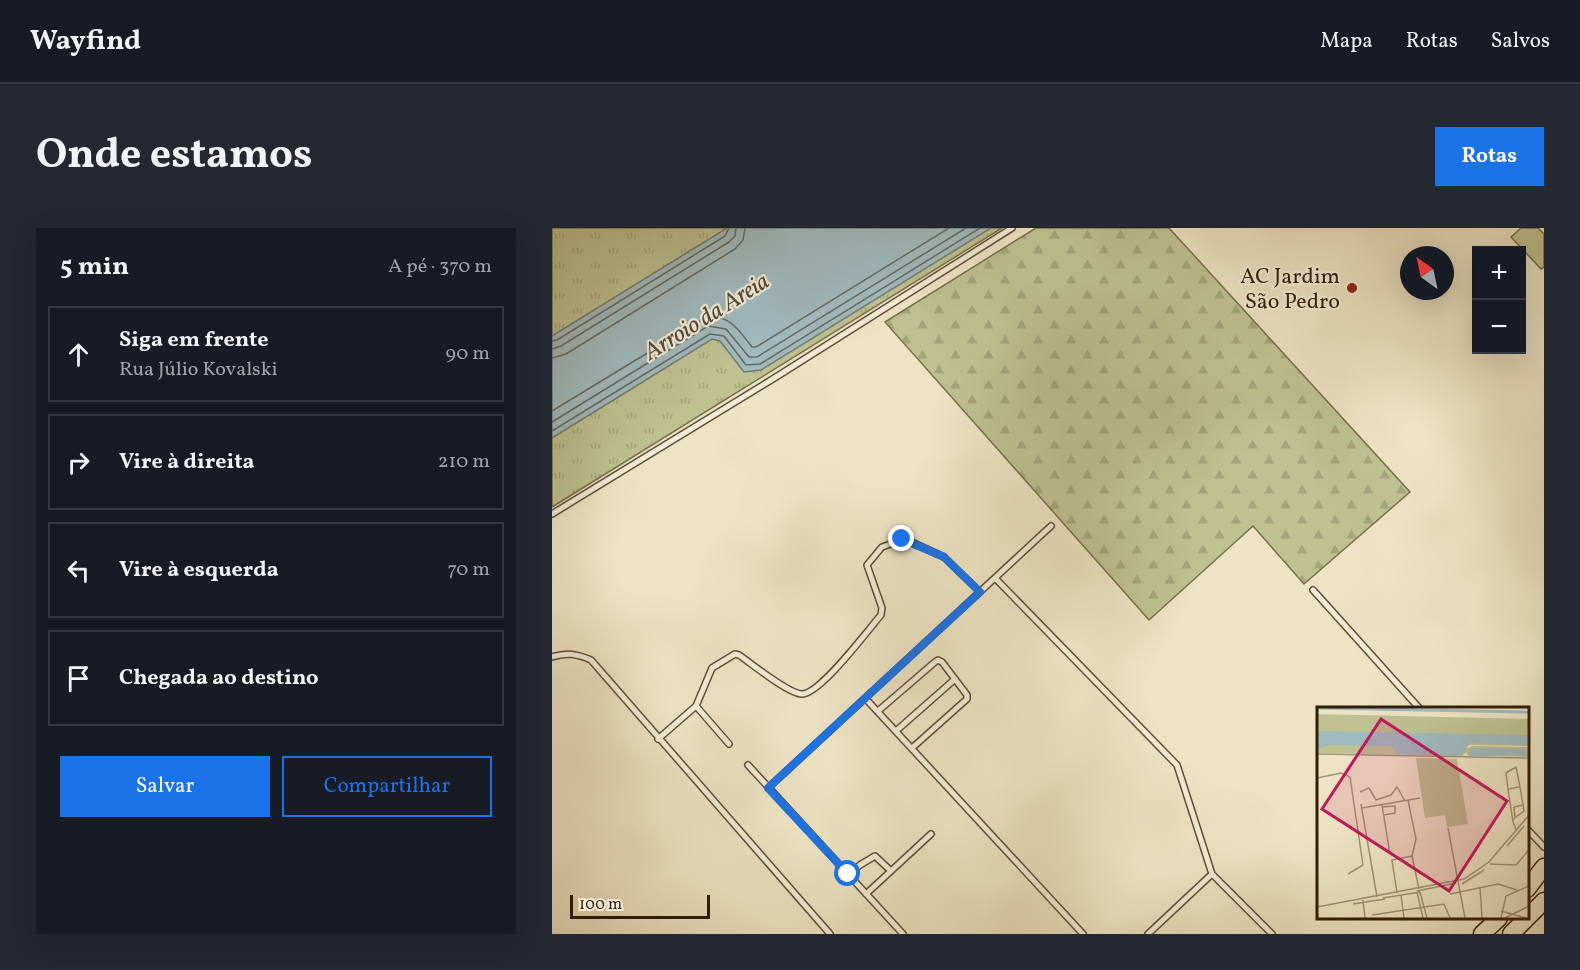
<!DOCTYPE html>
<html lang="pt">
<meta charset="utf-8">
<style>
:root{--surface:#171b24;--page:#242831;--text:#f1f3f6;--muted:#9ea1a6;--line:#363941;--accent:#1a73e8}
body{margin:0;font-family:Vollkorn,serif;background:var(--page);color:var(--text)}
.controls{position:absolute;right:18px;top:18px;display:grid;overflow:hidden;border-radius:0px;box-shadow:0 6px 24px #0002}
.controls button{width:54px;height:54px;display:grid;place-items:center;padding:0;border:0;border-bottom:2px solid var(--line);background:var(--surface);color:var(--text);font:30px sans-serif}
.compass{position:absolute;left:848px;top:18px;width:54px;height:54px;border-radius:50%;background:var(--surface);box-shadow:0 6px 24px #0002;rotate:327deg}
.scale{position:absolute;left:18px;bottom:15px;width:140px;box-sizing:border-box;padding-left:6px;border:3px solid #311d03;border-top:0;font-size:16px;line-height:21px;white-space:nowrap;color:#311d03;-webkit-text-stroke:4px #f4edd9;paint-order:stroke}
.stop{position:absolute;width:18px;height:18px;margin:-14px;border:4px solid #1a73e8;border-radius:50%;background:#fff}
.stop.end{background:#1a73e8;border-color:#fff;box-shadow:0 2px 6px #0008}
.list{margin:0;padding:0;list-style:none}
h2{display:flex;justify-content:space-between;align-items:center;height:78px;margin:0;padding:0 24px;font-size:26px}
h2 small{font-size:20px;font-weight:400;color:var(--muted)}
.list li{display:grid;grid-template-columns:39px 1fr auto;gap:18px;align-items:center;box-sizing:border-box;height:96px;margin:0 12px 12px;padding:0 12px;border:2px solid var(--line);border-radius:0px}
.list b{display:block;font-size:22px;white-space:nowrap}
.list p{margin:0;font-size:20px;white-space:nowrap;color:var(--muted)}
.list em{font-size:20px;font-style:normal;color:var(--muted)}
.actions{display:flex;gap:12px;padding:18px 24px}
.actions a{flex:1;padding:14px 0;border:2px solid var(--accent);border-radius:0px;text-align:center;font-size:21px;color:var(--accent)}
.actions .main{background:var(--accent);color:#fff}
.icon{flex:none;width:33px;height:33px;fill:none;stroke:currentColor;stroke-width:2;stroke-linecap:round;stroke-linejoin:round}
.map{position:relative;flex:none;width:992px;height:706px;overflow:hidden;border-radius:0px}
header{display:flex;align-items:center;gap:36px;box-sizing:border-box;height:84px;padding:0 30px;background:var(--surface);border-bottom:2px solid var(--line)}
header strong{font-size:28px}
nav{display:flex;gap:33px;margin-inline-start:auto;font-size:21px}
.intro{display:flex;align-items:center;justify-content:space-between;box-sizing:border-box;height:144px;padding:0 36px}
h1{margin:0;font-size:42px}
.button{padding:15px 27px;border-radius:0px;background:var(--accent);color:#fff;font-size:21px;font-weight:700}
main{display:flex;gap:36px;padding:0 36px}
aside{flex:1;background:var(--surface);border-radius:0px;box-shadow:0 6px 24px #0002}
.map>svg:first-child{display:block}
.grass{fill:url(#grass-tufts);stroke:#78704a;stroke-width:1.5}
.forest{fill:url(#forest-firs);stroke:#78704a;stroke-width:1.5}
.pitch{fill:#bec291;stroke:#78704a;stroke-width:1.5}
.water{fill:#a0bbc0;stroke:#747c74;stroke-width:1.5}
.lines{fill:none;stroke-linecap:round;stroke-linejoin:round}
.shore{stroke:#686c62;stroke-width:1.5}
.service-casing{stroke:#604f34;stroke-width:8}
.primary-casing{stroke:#311d03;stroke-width:19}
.service{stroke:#f4edd9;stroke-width:5}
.primary{stroke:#eee4c5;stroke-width:16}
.route{stroke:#1a73e8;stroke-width:8}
.poi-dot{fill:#8f2418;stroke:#f4edd9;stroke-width:2}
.labels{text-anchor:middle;stroke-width:4.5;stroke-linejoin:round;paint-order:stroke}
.poi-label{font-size:22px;fill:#311d03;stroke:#f4edd9;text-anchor:end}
.water-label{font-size:24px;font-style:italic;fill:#524c3c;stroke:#f4edd9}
.inset-river{fill:none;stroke:#a0bbc0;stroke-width:3}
.inset-road{fill:none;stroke:#a29477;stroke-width:1.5}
.view{fill:#c2185b;fill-opacity:0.15;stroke:#c2185b;stroke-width:3}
.inset-edge{fill:none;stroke:#311d03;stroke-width:3}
</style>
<header>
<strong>Wayfind</strong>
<nav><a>Mapa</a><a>Rotas</a><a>Salvos</a></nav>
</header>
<div class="intro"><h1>Onde estamos</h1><a class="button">Rotas</a></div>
<main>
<aside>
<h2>5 min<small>A pé · 370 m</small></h2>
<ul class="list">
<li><svg class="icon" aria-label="ahead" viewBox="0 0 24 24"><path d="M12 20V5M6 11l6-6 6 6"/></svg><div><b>Siga em frente</b><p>Rua Júlio Kovalski</p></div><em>90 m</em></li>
<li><svg class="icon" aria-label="right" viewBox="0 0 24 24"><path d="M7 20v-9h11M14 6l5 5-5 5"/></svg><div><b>Vire à direita</b></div><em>210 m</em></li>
<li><svg class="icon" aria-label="left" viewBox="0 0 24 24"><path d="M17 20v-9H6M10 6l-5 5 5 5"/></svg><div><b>Vire à esquerda</b></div><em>70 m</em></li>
<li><svg class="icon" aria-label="arrive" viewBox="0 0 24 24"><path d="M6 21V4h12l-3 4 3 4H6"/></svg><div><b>Chegada ao destino</b></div></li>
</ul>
<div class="actions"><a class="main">Salvar</a><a>Compartilhar</a></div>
</aside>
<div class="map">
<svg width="992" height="706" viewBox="0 0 992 706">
<defs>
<pattern id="grass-tufts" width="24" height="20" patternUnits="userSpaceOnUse" patternTransform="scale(1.5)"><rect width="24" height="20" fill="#bec291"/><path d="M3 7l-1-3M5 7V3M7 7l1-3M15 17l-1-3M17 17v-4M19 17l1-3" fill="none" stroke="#a4a67b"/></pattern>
<pattern id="forest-firs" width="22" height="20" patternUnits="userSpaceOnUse" patternTransform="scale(1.5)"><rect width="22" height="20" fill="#bec291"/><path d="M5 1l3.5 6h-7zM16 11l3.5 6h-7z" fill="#a4a67b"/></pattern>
</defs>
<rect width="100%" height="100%" fill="#eee4c5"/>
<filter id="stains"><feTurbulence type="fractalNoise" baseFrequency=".00333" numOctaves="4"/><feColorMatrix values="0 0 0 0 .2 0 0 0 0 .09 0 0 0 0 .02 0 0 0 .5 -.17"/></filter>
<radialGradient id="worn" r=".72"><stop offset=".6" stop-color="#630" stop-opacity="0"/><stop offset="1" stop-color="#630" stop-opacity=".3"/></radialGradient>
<path class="grass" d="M0 0H450L0 279Z"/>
<path class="forest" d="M484 0H617L858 264 752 356 701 298 597 392 333 94Z"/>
<path class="pitch" d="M969 0H986L992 6V39L989 41 959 9Z"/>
<path class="water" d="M175 0H439L209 142 192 144 168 113 160 111 0 210V108Z"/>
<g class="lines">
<path class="shore" d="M0 113 5 112 173 8 177 0
M0 121 9 118 177 14 183 8 184 0
M0 130 14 126 183 21 191 12 193 0
M0 183 153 90C177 85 187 102 200 119H204L397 0
M0 194 156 98 174 101 197 129H205L414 0
M0 203 158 106 172 108 194 137 208 136 428 0"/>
<g class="service-casing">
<path id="service" d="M0 286 224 149 460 0
M443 350 625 537 660 646 596 706
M761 362 868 481
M0 429C15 424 25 426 39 432L278 706
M313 470 531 706
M144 478 160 440 183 426 187 427C200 436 234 464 249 466 267 468 316 402 329 387L330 380 315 337 330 319 353 311 392 329 428 364
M326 483 383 434 386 432 390 434 415 467V471L360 520
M344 503 403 451
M106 511 144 478 177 516
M196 537 351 706
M216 560 499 298
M975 601 992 619
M339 643 379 606
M660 646 720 706
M296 647 308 637 323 628 339 643 314 666"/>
</g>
<g class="primary-casing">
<path id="primary" d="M975 661 992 639
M930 706 947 690
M959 706 992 673"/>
</g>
<use href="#service" class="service"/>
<use href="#primary" class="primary"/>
</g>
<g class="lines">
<path class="route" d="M296 646 216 560 428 364 392 329 350 311"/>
</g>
<circle class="poi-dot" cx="800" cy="60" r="6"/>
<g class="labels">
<g class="poi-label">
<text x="788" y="55">AC Jardim<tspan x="788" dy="25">São Pedro</tspan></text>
</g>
<g class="water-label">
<text transform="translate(154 88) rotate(-32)" y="8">Arroio da Areia</text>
</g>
</g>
<g transform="translate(765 479)">
<rect width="212" height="212" fill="#eee4c5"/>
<path d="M0 7 211 12V39L152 38 149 42 155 39 211 40V50L150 48V45L145 49 0 46Z" fill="#bec291"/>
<path d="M99 51 140 52 151 117 130 120 128 108 108 111Z" fill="#bec291"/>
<path d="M0 24 211 28V38L153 36 144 49 79 47 75 39 14 38 0 42ZM154 41 211 42V49H152Z" fill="#a0bbc0"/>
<path class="inset-river" d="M0 1 212 5"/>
<path class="inset-road" d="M0 47 212 51M0 71 24 66 33 70 46 158 31 167M203 80 206 98M191 82 203 80 199 60 189 66 191 82 196 115 199 122M43 85 52 81 59 93 74 88 80 80 88 94M44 97 60 190M65 98 73 147M65 100 78 99V106L67 108M45 101 103 91M195 113 207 104 206 98 197 100 198 110M131 121 148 211M190 139 207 119M95 149 102 182M173 157 199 158 212 143M145 177 167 163M163 180 165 211M100 184 139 176M100 185 106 211M103 185 110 211M80 186 75 153 95 149 99 132 91 93M133 187 181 177 200 183M84 188 87 211M66 191 103 185M46 193 48 211M36 197 68 192M0 200 147 172 172 155 212 108M184 204 209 211M55 208 127 197 133 211M184 211 189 189 212 179M188 211 212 199"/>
<path class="view" d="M64 12 190 94 132 184 5 102Z"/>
<rect width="212" height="212" class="inset-edge"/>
</g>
<rect width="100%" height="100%" filter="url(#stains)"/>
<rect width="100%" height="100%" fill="url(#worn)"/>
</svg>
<div class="controls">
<button>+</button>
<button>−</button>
</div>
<svg class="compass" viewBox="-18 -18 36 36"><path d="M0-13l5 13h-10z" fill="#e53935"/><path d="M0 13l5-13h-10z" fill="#9ea1a6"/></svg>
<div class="scale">100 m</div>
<div class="stop" style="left:296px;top:646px"></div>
<div class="stop end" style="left:350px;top:311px"></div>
</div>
</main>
